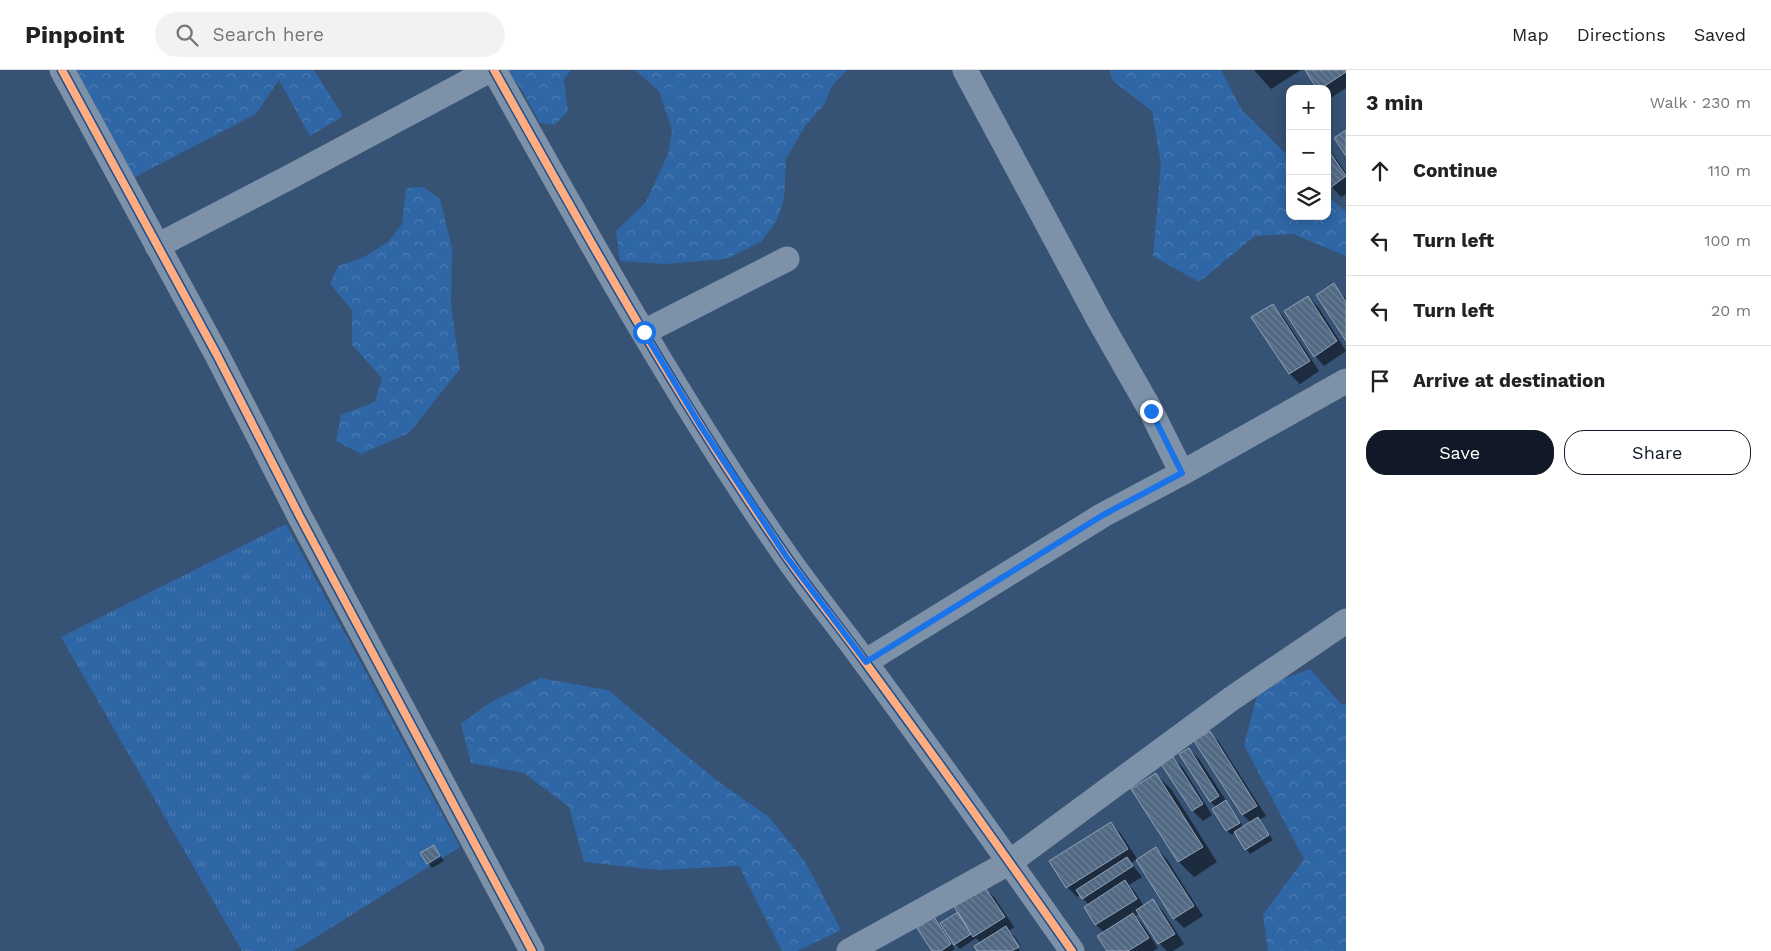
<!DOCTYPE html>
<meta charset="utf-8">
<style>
:root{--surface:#fff;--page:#f2f2f2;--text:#222;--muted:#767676;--line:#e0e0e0;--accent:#111827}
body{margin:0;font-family:"Work Sans",sans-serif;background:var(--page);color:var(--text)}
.controls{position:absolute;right:15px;top:15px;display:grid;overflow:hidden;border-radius:10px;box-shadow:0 2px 12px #0003}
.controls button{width:45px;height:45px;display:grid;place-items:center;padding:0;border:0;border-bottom:1px solid var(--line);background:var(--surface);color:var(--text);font:25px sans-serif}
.stop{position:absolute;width:15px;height:15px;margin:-11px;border:4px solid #1a73e8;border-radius:50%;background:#fff}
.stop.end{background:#1a73e8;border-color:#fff;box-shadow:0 1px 5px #0008}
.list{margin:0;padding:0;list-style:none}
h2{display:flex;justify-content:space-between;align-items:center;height:65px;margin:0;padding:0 20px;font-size:21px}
h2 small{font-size:16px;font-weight:400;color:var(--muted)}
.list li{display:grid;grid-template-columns:32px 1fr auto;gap:15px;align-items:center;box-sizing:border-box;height:70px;padding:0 20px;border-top:1px solid var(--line)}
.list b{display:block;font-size:19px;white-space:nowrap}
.list em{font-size:16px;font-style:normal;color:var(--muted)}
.actions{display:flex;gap:10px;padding:15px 20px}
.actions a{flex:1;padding:11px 0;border:1px solid var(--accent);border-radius:20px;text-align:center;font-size:18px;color:var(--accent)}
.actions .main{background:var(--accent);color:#fff}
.icon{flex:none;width:28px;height:28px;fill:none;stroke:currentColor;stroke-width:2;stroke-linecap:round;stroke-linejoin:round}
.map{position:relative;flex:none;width:1346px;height:881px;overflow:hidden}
header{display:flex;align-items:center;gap:30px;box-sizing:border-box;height:70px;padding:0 25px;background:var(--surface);border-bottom:1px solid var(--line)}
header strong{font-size:24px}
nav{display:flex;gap:28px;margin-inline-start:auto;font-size:18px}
.search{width:350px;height:45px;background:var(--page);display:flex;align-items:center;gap:12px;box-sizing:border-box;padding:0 18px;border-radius:28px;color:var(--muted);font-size:19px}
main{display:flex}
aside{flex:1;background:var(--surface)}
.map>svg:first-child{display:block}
.grass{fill:url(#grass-tufts)}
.forest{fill:url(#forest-crowns)}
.shadow{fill:#0007}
.building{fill:url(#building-back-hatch);stroke:#92a2b6}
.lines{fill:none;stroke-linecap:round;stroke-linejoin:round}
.minor{stroke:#7d92a8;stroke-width:25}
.cycleway-casing{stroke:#1b4f8f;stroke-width:11}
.cycleway{stroke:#ffac80;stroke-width:8}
.route{stroke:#1a73e8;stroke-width:6}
</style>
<header>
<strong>Pinpoint</strong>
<div class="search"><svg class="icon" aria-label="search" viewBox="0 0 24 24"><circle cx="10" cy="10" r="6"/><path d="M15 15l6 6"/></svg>Search here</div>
<nav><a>Map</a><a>Directions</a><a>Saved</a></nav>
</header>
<main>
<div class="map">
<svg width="1346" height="881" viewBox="0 0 1346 881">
<defs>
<pattern id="grass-tufts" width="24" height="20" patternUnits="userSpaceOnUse" patternTransform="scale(1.25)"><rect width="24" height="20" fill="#2f66a5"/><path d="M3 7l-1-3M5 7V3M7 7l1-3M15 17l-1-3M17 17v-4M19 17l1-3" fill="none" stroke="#4e7db2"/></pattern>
<pattern id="forest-crowns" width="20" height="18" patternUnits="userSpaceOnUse" patternTransform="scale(1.25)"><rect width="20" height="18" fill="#2f66a5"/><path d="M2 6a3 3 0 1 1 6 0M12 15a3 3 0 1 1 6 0" fill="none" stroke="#4e7db2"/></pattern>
<pattern id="building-back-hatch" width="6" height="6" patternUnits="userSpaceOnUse" patternTransform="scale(1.25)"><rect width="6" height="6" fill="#526984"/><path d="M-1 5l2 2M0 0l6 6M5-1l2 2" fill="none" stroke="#6c8096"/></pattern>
</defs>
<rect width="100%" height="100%" fill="#365274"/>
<path class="grass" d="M286 454 460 777 294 881H242L61 567Z"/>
<path class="forest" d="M73 0H314L343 46 310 66 279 10 256 44 133 108Z
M504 0H571L564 10 568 41 555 55 540 53 521 18Z
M635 0H847L832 16 824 35 805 56 786 89 784 130 776 152 761 172 726 189 664 194 620 191 616 161 646 132 668 84 672 60 659 21Z
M1109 0H1221L1241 39 1290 88V146H1327V125L1346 142V186L1293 164 1255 166 1199 212 1153 186 1161 94 1152 41 1113 11Z
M423 117 440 129 452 178 451 236 460 299 409 363 361 384 336 371 341 345 375 332 382 308 352 275V240L330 214 338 196 362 188 388 172 402 154 406 118Z
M1310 599 1341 634H1346V881H1268L1263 845 1304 789 1244 675 1259 618Z
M540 608 608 620 716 710 769 747 806 793 841 860 797 881H782L739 796 659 800 584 792 569 737 524 703 471 693 461 654 491 632Z"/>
<path class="shadow" d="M1254 0H1301L1271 19Z
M1307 0H1346V18L1329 29 1327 27V19H1319Z
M1327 78 1333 84 1346 103V124L1341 127 1327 112Z
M1334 215 1346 229V269Z
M1308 227 1318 237 1346 281 1324 296 1315 286Z
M1272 235 1282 245 1319 301 1300 314 1290 304 1253 248Z
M1209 662 1219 672 1266 746 1259 750 1273 770 1250 784 1235 763 1232 765 1227 761 1213 739 1216 737 1211 732 1189 679 1199 689 1244 758 1251 753 1243 745Z
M1173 688 1183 698 1212 745 1203 751 1193 741Z
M1156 704 1171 719 1217 792 1194 807 1179 792 1133 719Z
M1111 754 1121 764 1138 790 1156 778 1166 788 1203 846 1184 858 1174 848 1137 789 1131 793 1142 807 1129 815 1135 822 1144 836 1153 831 1163 841 1184 874 1173 881H1167L1159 873 1140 843 1135 846 1143 855 1158 878 1153 881H1108L1105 863 1096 855 1085 837 1089 835 1080 825 1077 827 1067 817Z
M434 777 444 791 432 798 428 793Z
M984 817 994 827 1014 857 1009 861 1016 868 1024 881 1014 867H1011L1020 881H978L981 873 976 868 960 879 955 874 959 842Z
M934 849 938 854 955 879 952 881H933Z"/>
<path class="building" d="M1305 0H1346V2L1320 19H1317Z
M1346 60V86L1334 68Z
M1327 78 1346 106 1330 118 1327 114Z
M1334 213 1346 232V271L1316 225Z
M1308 226 1337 271 1314 287 1284 241Z
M1273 234 1310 291 1289 304 1251 247Z
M1210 661 1257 736 1242 745 1194 671Z
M1189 678 1219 726 1210 732 1179 684Z
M1173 687 1203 734 1192 741 1161 694Z
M1156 703 1203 777 1178 792 1131 719Z
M1226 730 1240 753 1226 761 1212 739Z
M1258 747 1269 765 1245 780 1234 762Z
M1111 752 1128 779 1066 818 1049 791Z
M434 775 440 786 427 794 420 783Z
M1156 777 1194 836 1173 849 1136 790Z
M1127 787 1133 796 1082 829 1076 820Z
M1125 810 1137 829 1095 855 1084 837Z
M984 816 1005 847 973 867 953 835Z
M1153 829 1175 864 1158 874 1136 840Z
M958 842 971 864 954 875 940 853Z
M1133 843 1149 868 1128 881H1107L1097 866Z
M934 847 951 874 941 881H932L917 858Z
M1006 856 1019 877 1011 881H977L974 876Z"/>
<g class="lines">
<path class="minor" d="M62 0 217 285 300 447 532 881
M494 0C586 164 678 331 786 486 811 522 839 556 865 592 935 687 1004 784 1072 881
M965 0 1099 250 1151 341 1182 403 1346 311
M157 176 288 108 490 0
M644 262 787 189
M865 592 1103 445 1182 403
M849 881 1010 792 1231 629 1346 551"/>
<g class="cycleway-casing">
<path id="cycleway" d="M62 0 217 285 300 447 532 881
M494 0C586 164 678 331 786 486 811 522 839 556 865 592 935 687 1004 784 1072 881"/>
</g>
<use href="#cycleway" class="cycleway"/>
</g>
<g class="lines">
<path class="route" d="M644 262 700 355 786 486 866 592 1103 445 1182 403 1151 341"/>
</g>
</svg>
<div class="controls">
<button>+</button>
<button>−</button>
<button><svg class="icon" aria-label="layers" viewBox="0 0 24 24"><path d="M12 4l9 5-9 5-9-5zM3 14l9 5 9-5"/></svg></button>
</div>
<div class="stop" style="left:644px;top:262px"></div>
<div class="stop end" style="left:1151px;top:341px"></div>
</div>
<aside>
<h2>3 min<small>Walk · 230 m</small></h2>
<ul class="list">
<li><svg class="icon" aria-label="ahead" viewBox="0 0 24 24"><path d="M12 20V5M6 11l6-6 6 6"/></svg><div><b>Continue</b></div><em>110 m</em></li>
<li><svg class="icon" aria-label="left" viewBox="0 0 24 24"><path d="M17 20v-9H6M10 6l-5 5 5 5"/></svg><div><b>Turn left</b></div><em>100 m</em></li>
<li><svg class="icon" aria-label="left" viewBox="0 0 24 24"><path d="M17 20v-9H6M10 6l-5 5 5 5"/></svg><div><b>Turn left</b></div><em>20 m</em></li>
<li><svg class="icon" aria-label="arrive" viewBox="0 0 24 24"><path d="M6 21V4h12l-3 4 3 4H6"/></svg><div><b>Arrive at destination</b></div></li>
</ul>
<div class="actions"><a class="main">Save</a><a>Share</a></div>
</aside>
</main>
